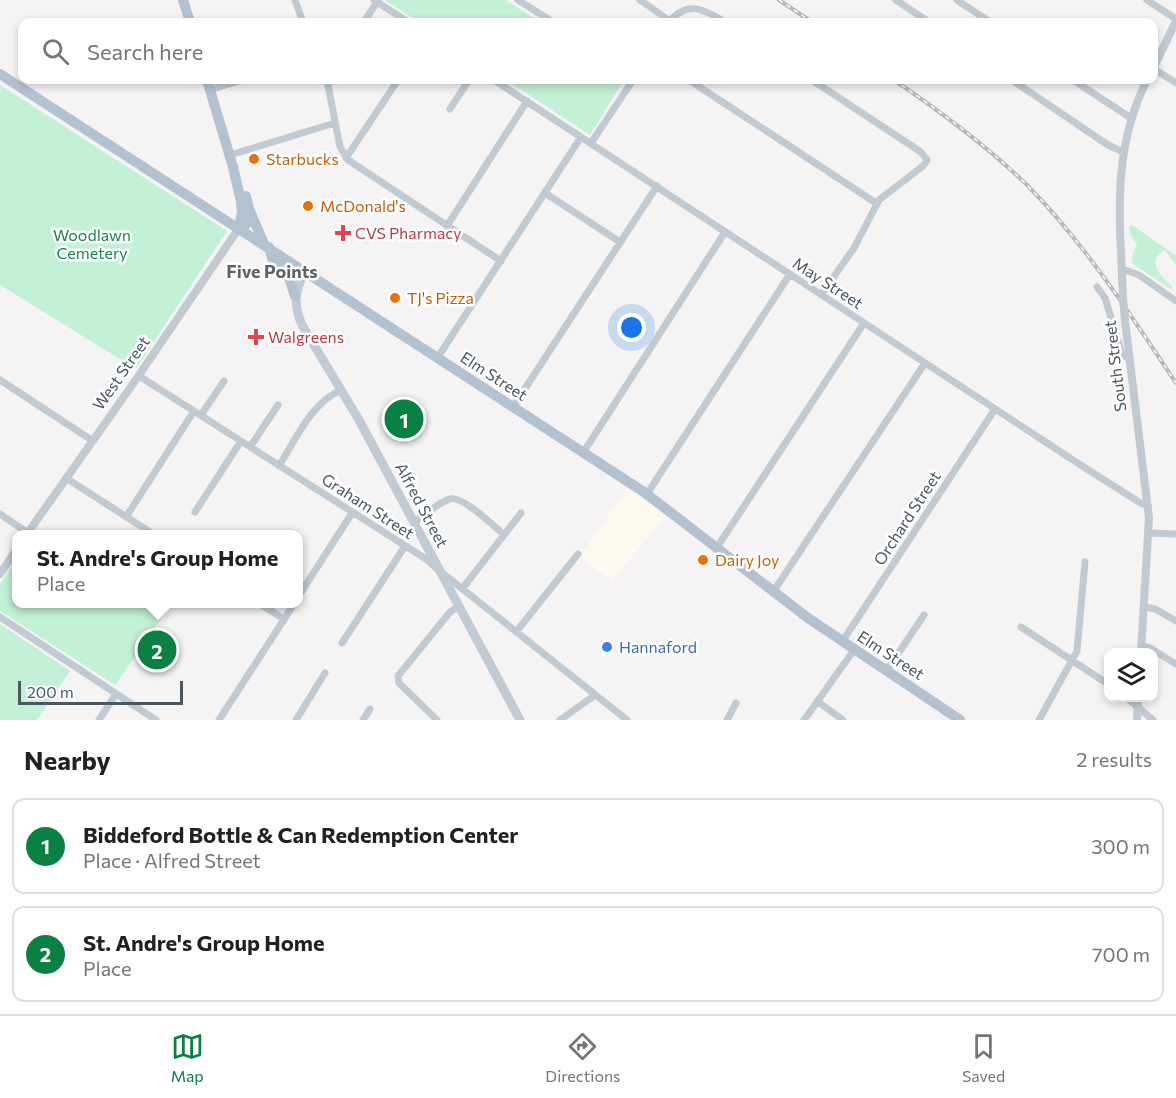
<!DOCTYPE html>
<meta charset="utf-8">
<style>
:root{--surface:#fff;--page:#f6f6f6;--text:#202124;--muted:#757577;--line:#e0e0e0;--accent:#0b8043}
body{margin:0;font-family:Commissioner,sans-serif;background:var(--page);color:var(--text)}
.controls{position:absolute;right:18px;bottom:18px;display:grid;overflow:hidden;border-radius:12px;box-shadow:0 3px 9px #0003}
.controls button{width:54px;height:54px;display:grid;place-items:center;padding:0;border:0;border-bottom:2px solid var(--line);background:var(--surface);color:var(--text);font:30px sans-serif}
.scale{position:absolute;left:18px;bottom:15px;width:165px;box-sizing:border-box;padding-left:6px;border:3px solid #4a5661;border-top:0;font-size:16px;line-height:21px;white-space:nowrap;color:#4a5661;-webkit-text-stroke:4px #fff;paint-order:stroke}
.you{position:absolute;left:632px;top:328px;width:21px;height:21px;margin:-15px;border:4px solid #fff;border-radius:50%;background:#1a73e8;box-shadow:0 0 0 9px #1a73e833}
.badge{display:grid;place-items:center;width:39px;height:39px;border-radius:50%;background:var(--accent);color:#fff;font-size:20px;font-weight:700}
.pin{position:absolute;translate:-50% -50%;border:3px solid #fff;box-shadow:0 2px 6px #0006}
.popup{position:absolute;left:12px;top:530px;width:291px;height:78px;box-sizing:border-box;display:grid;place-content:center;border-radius:12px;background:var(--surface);filter:drop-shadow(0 2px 4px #0005);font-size:20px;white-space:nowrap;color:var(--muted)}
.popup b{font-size:22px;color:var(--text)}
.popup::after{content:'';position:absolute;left:50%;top:100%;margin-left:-12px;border:12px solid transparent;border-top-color:var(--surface)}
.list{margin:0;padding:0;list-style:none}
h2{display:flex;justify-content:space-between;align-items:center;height:78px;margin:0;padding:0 24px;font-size:26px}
h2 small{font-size:20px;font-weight:400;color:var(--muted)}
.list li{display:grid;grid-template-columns:39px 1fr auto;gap:18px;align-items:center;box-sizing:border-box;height:96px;margin:0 12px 12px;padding:0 12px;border:2px solid var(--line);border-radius:12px}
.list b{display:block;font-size:22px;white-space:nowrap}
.list p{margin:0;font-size:20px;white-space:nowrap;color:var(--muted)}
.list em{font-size:20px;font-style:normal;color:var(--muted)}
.icon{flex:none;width:33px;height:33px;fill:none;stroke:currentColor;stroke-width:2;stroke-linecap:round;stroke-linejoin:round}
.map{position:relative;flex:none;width:1176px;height:720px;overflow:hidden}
.search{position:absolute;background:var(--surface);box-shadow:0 3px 9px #0003;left:18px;right:18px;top:18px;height:66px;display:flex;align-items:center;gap:15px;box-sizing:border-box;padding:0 21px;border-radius:12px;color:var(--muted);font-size:22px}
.sheet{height:294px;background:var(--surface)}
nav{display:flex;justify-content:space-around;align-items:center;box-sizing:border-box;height:84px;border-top:2px solid var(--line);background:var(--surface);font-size:16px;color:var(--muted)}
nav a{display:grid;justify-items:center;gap:3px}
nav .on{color:var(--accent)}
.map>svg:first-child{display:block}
.commercial{fill:#fdf9ef}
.green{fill:#c3f1d5}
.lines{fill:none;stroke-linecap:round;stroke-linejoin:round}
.minor{stroke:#c1cad2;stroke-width:7}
.tertiary{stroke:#c1cad2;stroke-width:8}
.secondary{stroke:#c1cbd6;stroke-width:9}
.primary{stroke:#b3c2d1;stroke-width:10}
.rail-casing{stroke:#b5b8bd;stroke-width:4}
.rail{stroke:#fff;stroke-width:1.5;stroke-dasharray:4.5;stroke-linecap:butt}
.tertiary-bridge{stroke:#c1cad2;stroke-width:8}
.food-dot{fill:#e8710a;stroke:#fff;stroke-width:2}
.health-dot{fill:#e0444e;stroke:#fff;stroke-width:2}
.shop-dot{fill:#3f7fe0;stroke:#fff;stroke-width:2}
.labels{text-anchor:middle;stroke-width:5;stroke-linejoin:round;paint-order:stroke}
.food-label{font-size:16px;fill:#c56008;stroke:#fff;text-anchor:start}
.health-label{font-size:16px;fill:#be3a42;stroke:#fff;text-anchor:start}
.park-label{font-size:16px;fill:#17864f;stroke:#fff}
.street-label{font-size:16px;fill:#4a5661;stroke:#fff}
.shop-label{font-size:16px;fill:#366cbe;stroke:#fff;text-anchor:start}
.neighbourhood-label{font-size:18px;font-weight:bold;fill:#5f6368;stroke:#fff}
</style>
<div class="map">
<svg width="1176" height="720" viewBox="0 0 1176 720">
<rect width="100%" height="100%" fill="#f5f3f3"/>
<path class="commercial" d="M627 489 666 516 612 581 579 557Z"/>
<path class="green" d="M385 0H506L540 22H419Z
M506 80H624L590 135Z
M0 85 227 231 136 369 0 285Z
M1132 225 1176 256V265L1165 250C1145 262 1161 276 1172 286V290L1133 264 1132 257 1137 245 1131 236 1129 226Z
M16 561V604H160L154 614 161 619 115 685 0 611V584Z
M0 624 70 671 37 720H0Z"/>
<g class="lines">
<path class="minor" d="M295 0 303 22
M374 0 408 22
M518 0 553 22
M640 0 670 21
M896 0 929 22
M957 0 990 22
M1147 0 1176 19
M364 22 377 2
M669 22C687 0 704 9 725 22
M1154 69 1176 83
M327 80 340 147 348 160 501 261
M494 80 1076 462 1142 504 1148 505
M689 80 876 203
M812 80 921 152 927 160 923 166 879 200 854 248 821 295
M1012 80 1108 145 1123 152
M1073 80 1131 118
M210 90 242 80
M450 109 469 80
M591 143 633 80
M230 155 335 123
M346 158 398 80
M545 193 620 242
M447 226 527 101
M1122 269 1139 275 1176 301
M1097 287 1105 298 1121 351 1123 356 1128 357
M438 357 581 137
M139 376 426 559 436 568
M0 380 93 441
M513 407 657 186
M201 415 224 381
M250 447 278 405
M583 453 725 232
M279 466C296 439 311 403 341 390
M66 478 153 534
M647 494 790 274
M195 512 241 441
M0 514 28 533
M126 517 194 411
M414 522C426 515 438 502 450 499 462 495 494 526 504 535
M1149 533 1176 534
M716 549 864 323
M445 575 627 720
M462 589 521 513
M773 592 925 363
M298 597 352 513
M260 604 284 619
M1145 607 1155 609 1176 621
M0 617 156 720
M1021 627 1108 684
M516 632 578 554
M842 642 995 409
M342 643 405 546
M1142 646 1150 648 1176 664
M887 670 924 615
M1127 698 1153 720
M817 701 843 720
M99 720 116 694
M219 720 294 604
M296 720 325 673
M363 720 370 709
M437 720 399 683 398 676 450 612 459 606
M560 720 595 695
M727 720 736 703
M804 720 854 650
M1039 720 1077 651 1085 562"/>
<path class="tertiary" d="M1154 67 1176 21
M1123 298C1120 220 1111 152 1147 80
M1125 321 1149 518 1141 652
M27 534 135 381 239 228
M0 574 16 550
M1137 720 1138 698"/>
<path class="secondary" d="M305 271C295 290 293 305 302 325L359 420 520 720"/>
<path class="primary" d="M183 0 190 22
M0 74 644 492 808 618 960 720
M207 80 233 167 241 201 242 212 239 228
M250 211 264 244
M239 228C255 224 249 209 246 196
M269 247 272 258 289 278 295 296"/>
<g class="rail-casing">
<path id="rail" d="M779 0 812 22
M894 80C941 112 986 145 1027 185 1085 244 1130 314 1176 383"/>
</g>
<use href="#rail" class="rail"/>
<path class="tertiary-bridge" d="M1123 298 1125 321"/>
</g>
<g class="food-dot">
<circle cx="254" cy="159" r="6"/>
<circle cx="308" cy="206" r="6"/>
<circle cx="395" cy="298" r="6"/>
<circle cx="703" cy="560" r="6"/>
</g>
<g class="health-dot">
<path d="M340 224h6v6h6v6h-6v6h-6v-6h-6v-6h6z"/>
<path d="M253 328h6v6h6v6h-6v6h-6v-6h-6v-6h6z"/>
</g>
<circle class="shop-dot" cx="607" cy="647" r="6"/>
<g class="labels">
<g class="food-label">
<text x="266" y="165">Starbucks</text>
<text x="320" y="212">McDonald's</text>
<text x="407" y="304">TJ's Pizza</text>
<text x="715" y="566">Dairy Joy</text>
</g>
<g class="health-label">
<text x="355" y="239">CVS Pharmacy</text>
<text x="268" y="343">Walgreens</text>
</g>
<g class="park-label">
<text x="92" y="241">Woodlawn<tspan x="92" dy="18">Cemetery</tspan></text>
</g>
<g class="street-label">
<text transform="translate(828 283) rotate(33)" y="6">May Street</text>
<text transform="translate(1115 366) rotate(-97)" y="6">South Street</text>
<text transform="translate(121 373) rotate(-55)" y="6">West Street</text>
<text transform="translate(494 376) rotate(33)" y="6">Elm Street</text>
<text transform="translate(422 505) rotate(62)" y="6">Alfred Street</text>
<text transform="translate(368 506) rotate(33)" y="6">Graham Street</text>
<text transform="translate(907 518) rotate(-57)" y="6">Orchard Street</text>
<text transform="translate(891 655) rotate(33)" y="6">Elm Street</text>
</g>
<g class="shop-label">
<text x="619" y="653">Hannaford</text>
</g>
<g class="neighbourhood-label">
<text x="272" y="278">Five Points</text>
</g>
</g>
</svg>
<div class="controls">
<button><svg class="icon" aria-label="layers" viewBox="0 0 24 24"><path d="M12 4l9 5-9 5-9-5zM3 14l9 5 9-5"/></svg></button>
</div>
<div class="scale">200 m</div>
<div class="you"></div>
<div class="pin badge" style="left:404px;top:419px">1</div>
<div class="pin badge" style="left:157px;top:650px">2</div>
<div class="popup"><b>St. Andre's Group Home</b>Place</div>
<div class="search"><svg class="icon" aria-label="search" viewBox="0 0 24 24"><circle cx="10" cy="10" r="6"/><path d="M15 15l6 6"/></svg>Search here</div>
</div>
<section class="sheet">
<h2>Nearby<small>2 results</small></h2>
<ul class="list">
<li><span class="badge">1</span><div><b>Biddeford Bottle &amp; Can Redemption Center</b><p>Place · Alfred Street</p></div><em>300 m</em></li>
<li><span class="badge">2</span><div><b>St. Andre's Group Home</b><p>Place</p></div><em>700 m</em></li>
</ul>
</section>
<nav>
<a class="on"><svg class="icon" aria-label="map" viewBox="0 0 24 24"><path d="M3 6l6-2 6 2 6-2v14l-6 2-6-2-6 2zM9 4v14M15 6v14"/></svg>Map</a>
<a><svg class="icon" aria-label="directions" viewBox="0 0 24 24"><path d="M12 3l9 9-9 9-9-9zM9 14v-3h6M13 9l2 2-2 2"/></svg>Directions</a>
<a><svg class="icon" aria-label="saved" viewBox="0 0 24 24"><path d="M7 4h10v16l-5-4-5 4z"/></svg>Saved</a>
</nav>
